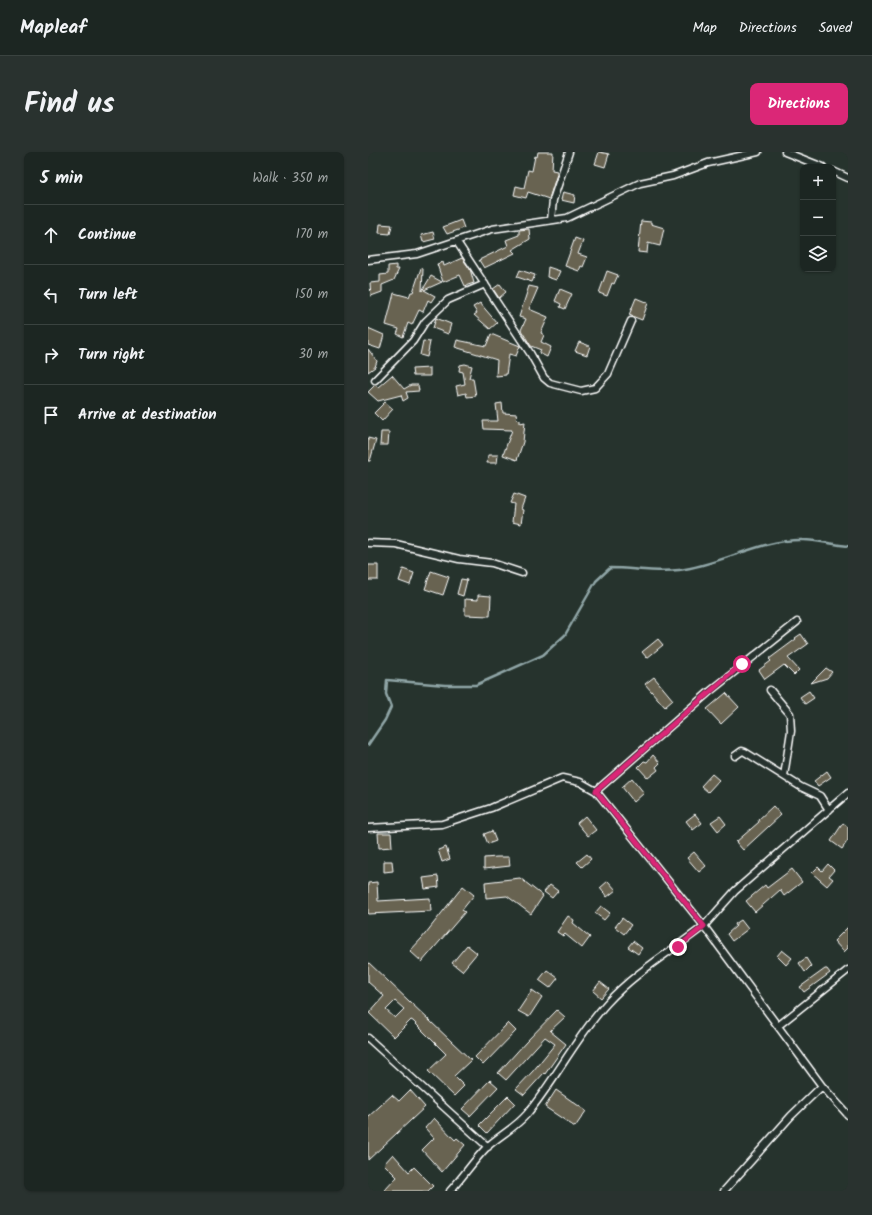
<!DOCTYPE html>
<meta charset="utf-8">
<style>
:root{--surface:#1c2622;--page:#29322f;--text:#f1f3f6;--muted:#a0a5a5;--line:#3a4340;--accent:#db2777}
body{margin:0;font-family:Kalam,sans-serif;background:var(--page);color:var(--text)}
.controls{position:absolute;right:12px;top:12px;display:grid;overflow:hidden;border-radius:8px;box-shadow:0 1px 3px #0004}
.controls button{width:36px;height:36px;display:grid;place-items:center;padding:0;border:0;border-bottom:1px solid var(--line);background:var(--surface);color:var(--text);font:20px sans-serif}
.stop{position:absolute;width:12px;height:12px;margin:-9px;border:3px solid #db2777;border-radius:50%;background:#fff}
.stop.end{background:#db2777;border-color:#fff;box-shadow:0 1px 4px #0008}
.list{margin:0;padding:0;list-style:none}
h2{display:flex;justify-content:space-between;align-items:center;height:52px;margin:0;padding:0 16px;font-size:17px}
h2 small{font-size:13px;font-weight:400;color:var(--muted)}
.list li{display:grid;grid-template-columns:26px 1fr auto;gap:12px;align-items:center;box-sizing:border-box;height:60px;padding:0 16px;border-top:1px solid var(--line)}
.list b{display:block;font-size:15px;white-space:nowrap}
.list em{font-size:13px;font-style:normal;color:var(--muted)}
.icon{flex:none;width:22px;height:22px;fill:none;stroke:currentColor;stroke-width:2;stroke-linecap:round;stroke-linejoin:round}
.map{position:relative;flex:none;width:480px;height:1039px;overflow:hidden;border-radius:8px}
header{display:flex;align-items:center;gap:24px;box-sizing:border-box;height:56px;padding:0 20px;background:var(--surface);border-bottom:1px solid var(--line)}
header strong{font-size:19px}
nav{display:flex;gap:22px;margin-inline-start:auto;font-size:14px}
.intro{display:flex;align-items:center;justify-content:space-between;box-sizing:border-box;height:96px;padding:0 24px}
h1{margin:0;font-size:28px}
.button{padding:10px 18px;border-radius:8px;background:var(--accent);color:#fff;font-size:14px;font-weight:700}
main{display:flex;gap:24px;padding:0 24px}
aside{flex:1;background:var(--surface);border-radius:8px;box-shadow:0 1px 3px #0004}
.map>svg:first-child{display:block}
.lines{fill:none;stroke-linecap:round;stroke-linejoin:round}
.stream{stroke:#90a6a7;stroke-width:2.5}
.building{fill:#686451;stroke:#fff;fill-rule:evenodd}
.minor-casing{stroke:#fff;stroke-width:9}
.minor{stroke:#26332d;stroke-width:6}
.route{stroke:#db2777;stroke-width:5}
</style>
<header>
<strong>Mapleaf</strong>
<nav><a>Map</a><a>Directions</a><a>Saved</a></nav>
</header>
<div class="intro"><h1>Find us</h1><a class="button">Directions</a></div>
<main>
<aside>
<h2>5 min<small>Walk · 350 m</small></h2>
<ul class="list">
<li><svg class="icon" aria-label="ahead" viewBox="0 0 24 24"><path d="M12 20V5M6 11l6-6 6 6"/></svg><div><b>Continue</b></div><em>170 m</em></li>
<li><svg class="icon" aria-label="left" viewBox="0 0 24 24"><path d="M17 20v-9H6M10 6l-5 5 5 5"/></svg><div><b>Turn left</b></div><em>150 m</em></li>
<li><svg class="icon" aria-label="right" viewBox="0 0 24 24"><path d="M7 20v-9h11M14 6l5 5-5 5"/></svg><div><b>Turn right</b></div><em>30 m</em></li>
<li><svg class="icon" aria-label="arrive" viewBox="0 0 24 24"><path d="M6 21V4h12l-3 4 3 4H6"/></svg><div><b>Arrive at destination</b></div></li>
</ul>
</aside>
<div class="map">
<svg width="480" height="1039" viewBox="0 0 480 1039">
<rect width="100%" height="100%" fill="#26332d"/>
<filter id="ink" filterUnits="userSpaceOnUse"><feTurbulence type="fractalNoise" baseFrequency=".025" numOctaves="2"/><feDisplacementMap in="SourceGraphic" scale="8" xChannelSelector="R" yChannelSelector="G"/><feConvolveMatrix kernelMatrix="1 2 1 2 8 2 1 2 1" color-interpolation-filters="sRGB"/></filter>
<g filter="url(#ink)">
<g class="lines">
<path class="stream" d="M0 593 17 568 23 555 18 542 19 528 77 533H108L175 503 197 483 228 429 242 416C265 416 288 421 311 418 353 413 392 387 435 388 450 388 465 393 480 394"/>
</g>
<path class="building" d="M170 0H185L184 18 189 19V22L181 47 160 40 158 46 146 43 148 34 156 36 160 18 164 19 167 4 169 5Z
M231 0 241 2 237 15 227 12Z
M195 40 207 43 206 51 193 48Z
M93 68 96 76 79 82 75 75Z
M273 69 283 70V72L296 76 292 94 280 91 279 101 270 100Z
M12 72 24 73 22 82 11 81Z
M161 77 162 87 144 98 147 101 116 116 111 108 140 94 138 88 151 83V78Z
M65 80 67 87 55 90 53 83Z
M207 86 215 89 210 102 219 105 215 115 213 114 211 119 197 114Z
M94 106 102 117 106 131 97 134 92 123 75 130 69 112 75 110 76 114Z
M28 113V117H31L26 128 14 133V140L3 144 2 131 12 130V123L20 122V114Z
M180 115 192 119 188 128 179 125Z
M53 116 55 117 54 139 63 124 74 130 56 138 67 144 63 150 60 148 55 160 51 158 44 173 40 171 35 185 29 182 31 177 18 173 26 141 41 145 43 140H45Z
M152 118 167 123 164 130 149 125Z
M239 119 250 123 246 132 244 131 239 144 231 141Z
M132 132 138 140 131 146 125 137Z
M161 134 170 136 161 157 180 165 173 181 176 183 173 190 183 195 179 205 171 201 173 198 163 194 153 178 158 167 151 165Z
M192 137 204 142 197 157 192 155 193 152 187 149Z
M268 146 280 151 274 168 261 163Z
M112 151 129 171 122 177 106 163 109 161 105 155Z
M68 166 83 172 80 182 65 176Z
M0 176 16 183 12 197 0 193Z
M123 182 152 194 148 204 141 202 138 223 128 224 129 208 87 195 89 188 118 194Z
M55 189 62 190 59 205 52 203Z
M211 190 222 194 219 203 207 199Z
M0 197 9 209 7 215 0 220Z
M97 212 104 214 101 226H105L108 244 99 245 98 241 90 243 88 234 97 232 95 220 91 219 92 213Z
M62 216V224H45L44 217Z
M24 223 36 237 43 233H50L51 239 38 240 40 246 35 249 33 243 10 249 0 240 7 233 10 235Z
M17 250 25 257 14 269 6 261Z
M134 251 135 261 149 262 148 267 152 268V271L157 270 155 290 149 308 135 303 144 278 116 277 115 269H130L128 252Z
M13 280H21L20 293H12Z
M0 286 8 288 2 309H0Z
M120 303H130L129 311H119Z
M146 342 157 346 153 357 155 358 153 372 144 370 146 352 142 351Z
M0 413H10V428H0Z
M35 417 46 421 42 433 31 429Z
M63 419 81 425 75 443 57 437Z
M93 427 99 428 95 444 89 442Z
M110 443 123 444 122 464 97 463V447L110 448Z
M433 482 440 492 420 506 431 518 426 523 416 513 397 527 391 518 403 509 401 507 428 487 427 486Z
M290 487 295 493 279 506 274 500Z
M458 516 464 520 459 526 443 531Z
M286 525 305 548 297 555 277 532Z
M441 539 446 546 437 552 432 545Z
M358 541 371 555 353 572 339 557Z
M285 603 292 611 288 615 290 618 280 626 270 615 276 609 279 610Z
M459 619 463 625 450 634 446 629Z
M344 622 351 628 340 640 333 634Z
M264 626 276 641 266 650 254 635Z
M405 654 413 663 375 698 368 690 391 670 390 668Z
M327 662 334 671 325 678 318 669Z
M217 664 228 678 220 684 209 671Z
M352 664 358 672 350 679 343 670Z
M475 671 480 675V688L474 697 463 689Z
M124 679 128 689 120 692 116 682Z
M10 681H23L24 695 11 696Z
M78 695 82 707 74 710 70 698Z
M326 700 338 714 331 720 319 706Z
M219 702 223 707 214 715 209 710Z
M129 705H141L142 714 116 717V706Z
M16 709H24L25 719 16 720Z
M460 712 466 718 461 724 465 727 459 734 444 721 450 715 454 719Z
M424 717 434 730 416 744 412 738 387 760 378 749 397 733 399 736Z
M70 724 71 735 57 737 55 726Z
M152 726 175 744 163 762 139 744 118 746 117 730Z
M240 729 248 738 239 745 232 736Z
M9 730 10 749 62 746 63 759 0 762V731Z
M182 733 190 739 184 746 176 740Z
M95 734 106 743 94 758 97 760 54 810 42 799 54 786Z
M233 754 242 761 236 768 227 761Z
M200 764 206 768 205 771 222 785 214 796 197 782 195 784 189 780Z
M254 766 263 773 256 782 247 775Z
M373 768 380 777 364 789 359 782 368 774 367 772Z
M480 775V796L476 800 466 789Z
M265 789 274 796 270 802 260 795Z
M99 793 109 801 94 819 84 811Z
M414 798 424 806 418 813 409 804Z
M438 806 443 814 437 820 431 811Z
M0 810 103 908 86 924 96 934 86 944 60 919 78 902 45 869 43 868 26 885 1 861 16 844 0 830ZM27 849 36 857 27 866 18 858Z
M457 817H459L462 821 436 840 432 835Z
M179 818 190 826 182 836 171 828Z
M232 830 241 837 233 846 225 839Z
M164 838 174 845 161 865 150 859Z
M189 858 197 865 182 879 198 892 177 922 176 921 156 943 148 937 165 919 187 892 177 885 138 928 130 921 158 890Z
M140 871 148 879 115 913 107 905Z
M122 928 130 935 102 964 94 957Z
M42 938 57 955 0 1008V965L24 943 31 949Z
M188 938 218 959 207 975 177 955Z
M140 944 147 951 119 981 111 973Z
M66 966 87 988 89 986 97 993 74 1020 54 998 66 986 57 976Z
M25 1002 41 1020 46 1015 65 1034 60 1039H16L29 1025 16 1012Z"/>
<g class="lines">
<g class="minor-casing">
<path id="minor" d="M417 0 455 15
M465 19 480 26
M183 68 185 48 201 0
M89 90 162 201 176 226 182 231 213 239 227 236 240 222 263 169
M0 108 49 102 124 77 199 66 272 31 305 24 340 11 390 0
M7 228 45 189 57 170 80 148 117 132
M0 391 28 392 91 407 124 411 154 421
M402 538 422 562 423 579 416 624
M367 604 374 599 377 600 433 635 452 644 461 658
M228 639 340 541 429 470
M0 676 74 672 123 656 194 626 212 630 228 639 336 774C304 799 267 820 239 851 208 885 188 927 159 962 147 976 132 983 119 995 106 1008 95 1025 82 1039
M410 874 480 818
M0 886 120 995
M454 934 336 774 367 739 480 641
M356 1039 423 964 454 934 480 963"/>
</g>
<use href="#minor" class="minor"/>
</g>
</g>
<g class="lines" filter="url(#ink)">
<path class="route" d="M310 795 336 774 228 639 374 512"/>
</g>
</svg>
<div class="controls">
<button>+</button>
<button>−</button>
<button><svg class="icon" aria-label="layers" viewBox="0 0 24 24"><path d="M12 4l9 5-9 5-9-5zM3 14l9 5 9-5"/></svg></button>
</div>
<div class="stop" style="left:374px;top:512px"></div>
<div class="stop end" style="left:310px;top:795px"></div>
</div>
</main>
